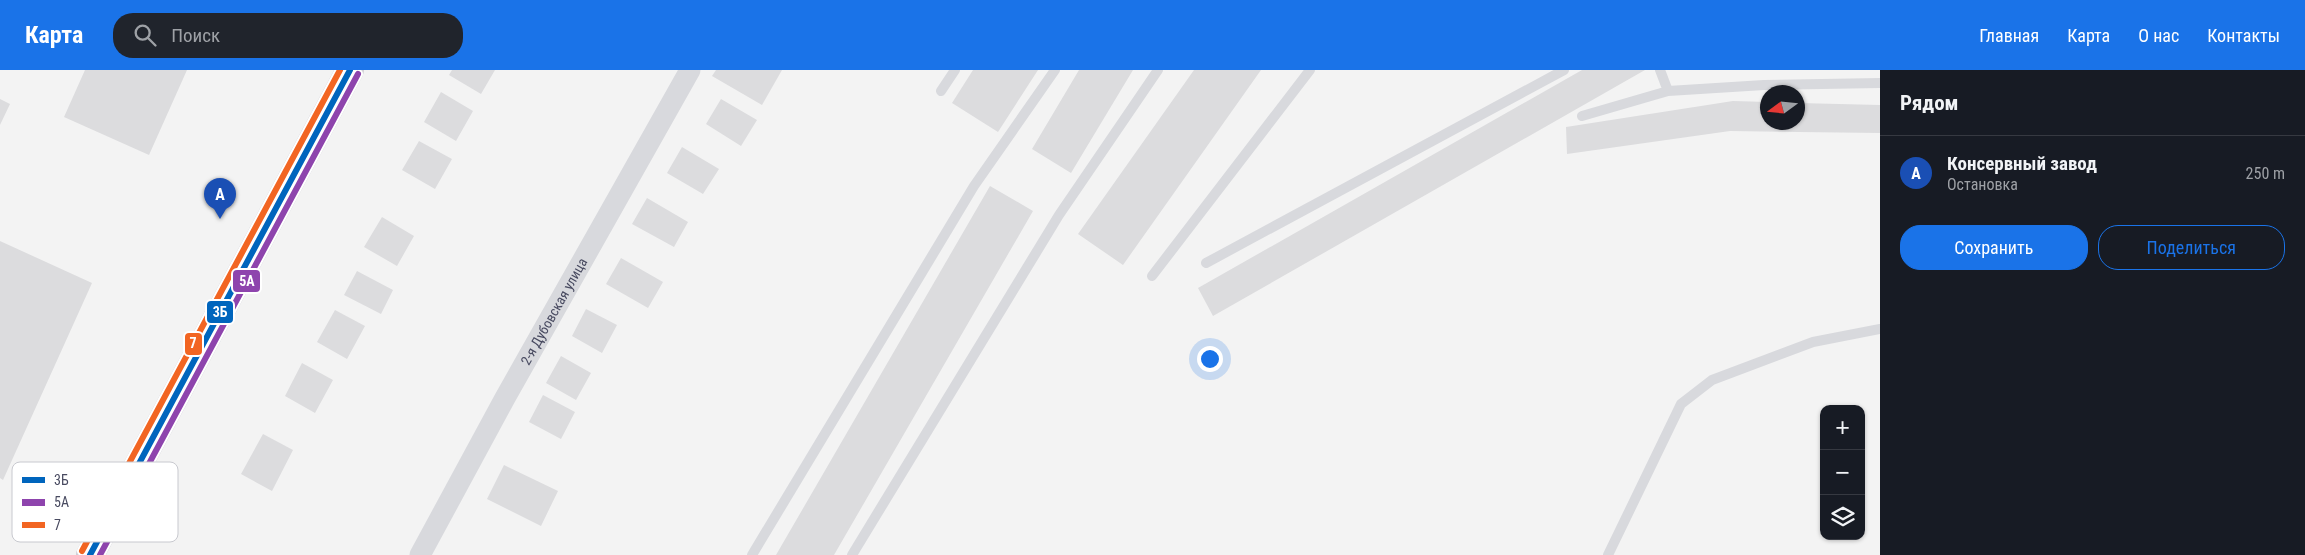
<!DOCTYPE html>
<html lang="ru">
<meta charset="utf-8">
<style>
:root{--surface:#171b24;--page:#20242c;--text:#f1f3f6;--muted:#9ea1a6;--line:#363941;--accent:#1a73e8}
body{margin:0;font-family:"Roboto Condensed",sans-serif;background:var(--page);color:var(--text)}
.controls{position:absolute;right:15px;bottom:15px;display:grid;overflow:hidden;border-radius:10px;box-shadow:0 1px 4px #0004}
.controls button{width:45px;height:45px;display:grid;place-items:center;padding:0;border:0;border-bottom:1px solid var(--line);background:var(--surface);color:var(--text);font:25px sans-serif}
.compass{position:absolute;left:1760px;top:15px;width:45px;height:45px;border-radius:50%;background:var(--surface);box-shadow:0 1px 4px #0004;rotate:255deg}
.you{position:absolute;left:1209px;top:288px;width:18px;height:18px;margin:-12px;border:4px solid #fff;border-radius:50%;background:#1a73e8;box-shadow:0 0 0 8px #1a73e833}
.badge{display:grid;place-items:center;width:32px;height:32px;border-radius:50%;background:var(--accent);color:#fff;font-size:16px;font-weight:700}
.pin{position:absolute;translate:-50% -41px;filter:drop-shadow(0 1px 2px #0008)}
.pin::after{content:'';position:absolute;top:26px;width:18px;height:15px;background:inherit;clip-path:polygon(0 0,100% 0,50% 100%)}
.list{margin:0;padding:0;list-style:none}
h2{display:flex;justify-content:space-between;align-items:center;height:65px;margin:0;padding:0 20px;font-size:21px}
h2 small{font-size:16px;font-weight:400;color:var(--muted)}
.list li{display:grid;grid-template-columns:32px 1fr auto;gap:15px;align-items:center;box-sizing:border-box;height:75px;padding:0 20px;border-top:1px solid var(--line)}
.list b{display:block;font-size:19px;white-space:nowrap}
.list p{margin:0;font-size:16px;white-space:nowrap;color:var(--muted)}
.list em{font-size:16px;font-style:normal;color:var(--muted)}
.actions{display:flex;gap:10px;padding:15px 20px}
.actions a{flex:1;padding:11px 0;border:1px solid var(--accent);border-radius:20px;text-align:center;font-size:18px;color:var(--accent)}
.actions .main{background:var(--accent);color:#fff}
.icon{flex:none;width:28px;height:28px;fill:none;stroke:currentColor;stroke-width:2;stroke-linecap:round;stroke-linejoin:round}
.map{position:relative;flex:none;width:1880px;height:485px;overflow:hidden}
header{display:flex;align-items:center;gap:30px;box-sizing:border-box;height:70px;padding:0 25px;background:var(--accent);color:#fff}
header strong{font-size:24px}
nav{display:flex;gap:28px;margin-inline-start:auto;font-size:18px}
.search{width:350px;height:45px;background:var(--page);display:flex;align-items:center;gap:12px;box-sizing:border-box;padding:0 18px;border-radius:20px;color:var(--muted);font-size:19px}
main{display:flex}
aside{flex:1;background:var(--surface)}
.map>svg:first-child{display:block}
.building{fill:#dcdcde}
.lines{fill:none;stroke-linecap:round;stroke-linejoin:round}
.lane{stroke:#d8d9dd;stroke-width:10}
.street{stroke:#d8d9dd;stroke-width:21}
.primary{stroke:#cfd0d7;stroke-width:28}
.bus-1-casing{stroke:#fff;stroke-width:10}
.bus-2-casing{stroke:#fff;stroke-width:10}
.bus-3-casing{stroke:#fff;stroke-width:10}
.bus-1{stroke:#0065bd;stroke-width:6}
.bus-2{stroke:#8e44ad;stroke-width:6}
.bus-3{stroke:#f26522;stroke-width:6}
.labels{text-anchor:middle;stroke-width:4;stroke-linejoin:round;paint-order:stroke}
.street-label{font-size:14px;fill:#484a60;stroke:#fff}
.key{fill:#fff;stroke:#c8c9cf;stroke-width:1}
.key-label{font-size:14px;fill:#484a60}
.line-badge{stroke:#fff;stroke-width:2}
.badge-label{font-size:14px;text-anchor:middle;font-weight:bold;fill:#fff}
</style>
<header>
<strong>Карта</strong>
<div class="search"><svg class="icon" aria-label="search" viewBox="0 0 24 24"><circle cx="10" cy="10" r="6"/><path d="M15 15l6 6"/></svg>Поиск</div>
<nav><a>Главная</a><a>Карта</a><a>О нас</a><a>Контакты</a></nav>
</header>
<main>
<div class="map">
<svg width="1880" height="485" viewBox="0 0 1880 485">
<rect width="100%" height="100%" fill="#f3f3f3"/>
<path class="building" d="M85 0H187L149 85 64 47Z
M452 0H495L481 24 449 5Z
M716 0H782L762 35 712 6Z
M973 0H1038L998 62 952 33Z
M1079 0H1133L1071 103 1032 79Z
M1194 0H1261L1123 195 1078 164Z
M1582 0H1645L1213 246 1198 218Z
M441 22 473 41 456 71 424 52Z
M0 29 10 34 0 55Z
M721 29 757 50 741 76 706 54Z
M1733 31 1768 32V52H1798V33L1880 35V63L1730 61 1567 84 1566 57Z
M419 71 452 89 435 119 402 100Z
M682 77 719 99 703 124 667 103Z
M990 116 1033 141 834 485H776Z
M647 128 688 152 674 177 632 154Z
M382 147 414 166 397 196 364 177Z
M0 171 92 213 3 410 0 408Z
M621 188 663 212 648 238 606 214Z
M357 201 393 220 381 244 344 225Z
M586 239 617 255 602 283 572 266Z
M335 240 365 256 347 289 317 272Z
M561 286 591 303 576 330 546 313Z
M302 293 333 310 315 343 285 326Z
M543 325 575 342 561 369 529 352Z
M263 364 293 380 272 421 241 404Z
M504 395 558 421 541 456 487 429Z"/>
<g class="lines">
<path class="lane" d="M1660 0 1668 21
M941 21 955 0
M1582 46 1668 21 1764 15 1880 13
M1206 193 1564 0
M1152 206 1310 0
M752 485 974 116 1055 0
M852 485 1059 145 1158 0
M1608 485 1681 334 1712 310 1813 272 1880 259"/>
<path class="street" id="s1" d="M420 485 505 328 690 0"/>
<path class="primary" d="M90 485 350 0"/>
<g class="bus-1-casing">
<path id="bus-1" d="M90 485 350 0"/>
</g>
<g class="bus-2-casing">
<path id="bus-2" d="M100 485 358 4"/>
</g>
<g class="bus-3-casing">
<path id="bus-3" d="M82 481 340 0"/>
</g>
<use href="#bus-1" class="bus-1"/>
<use href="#bus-2" class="bus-2"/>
<use href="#bus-3" class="bus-3"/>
</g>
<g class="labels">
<g class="street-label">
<text dy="5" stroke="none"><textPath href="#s1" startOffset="278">2-я Дубовская улица</textPath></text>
</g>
</g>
<rect x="12" y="392" width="166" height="80" rx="8" class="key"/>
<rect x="22" y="407" width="23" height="6" fill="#0065bd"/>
<rect x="22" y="429" width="23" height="7" fill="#8e44ad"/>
<rect x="22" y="452" width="23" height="6" fill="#f26522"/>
<g class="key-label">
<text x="54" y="415">3Б</text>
<text x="54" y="437">5А</text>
<text x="54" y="460">7</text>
</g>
<g class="line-badge">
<rect x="232" y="199" width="29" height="24" rx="5" fill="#8e44ad"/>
<rect x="206" y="230" width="28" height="24" rx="5" fill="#0065bd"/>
<rect x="184" y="262" width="19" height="24" rx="5" fill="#f26522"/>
</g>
<g class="badge-label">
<text x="247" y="216">5А</text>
<text x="220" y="247">3Б</text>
<text x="193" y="278">7</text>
</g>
</svg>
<div class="controls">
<button>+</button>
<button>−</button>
<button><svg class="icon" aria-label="layers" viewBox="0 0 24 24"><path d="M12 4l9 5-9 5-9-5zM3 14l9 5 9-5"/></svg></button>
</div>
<svg class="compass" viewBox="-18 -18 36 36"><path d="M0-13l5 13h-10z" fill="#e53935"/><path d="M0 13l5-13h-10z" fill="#9ea1a6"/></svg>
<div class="you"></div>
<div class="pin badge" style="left:220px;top:149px;background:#1a4fb4">A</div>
</div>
<aside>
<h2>Рядом<small></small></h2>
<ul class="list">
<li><span class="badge" style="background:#1a4fb4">A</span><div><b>Консервный завод</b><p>Остановка</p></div><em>250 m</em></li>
</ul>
<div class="actions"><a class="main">Сохранить</a><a>Поделиться</a></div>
</aside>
</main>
